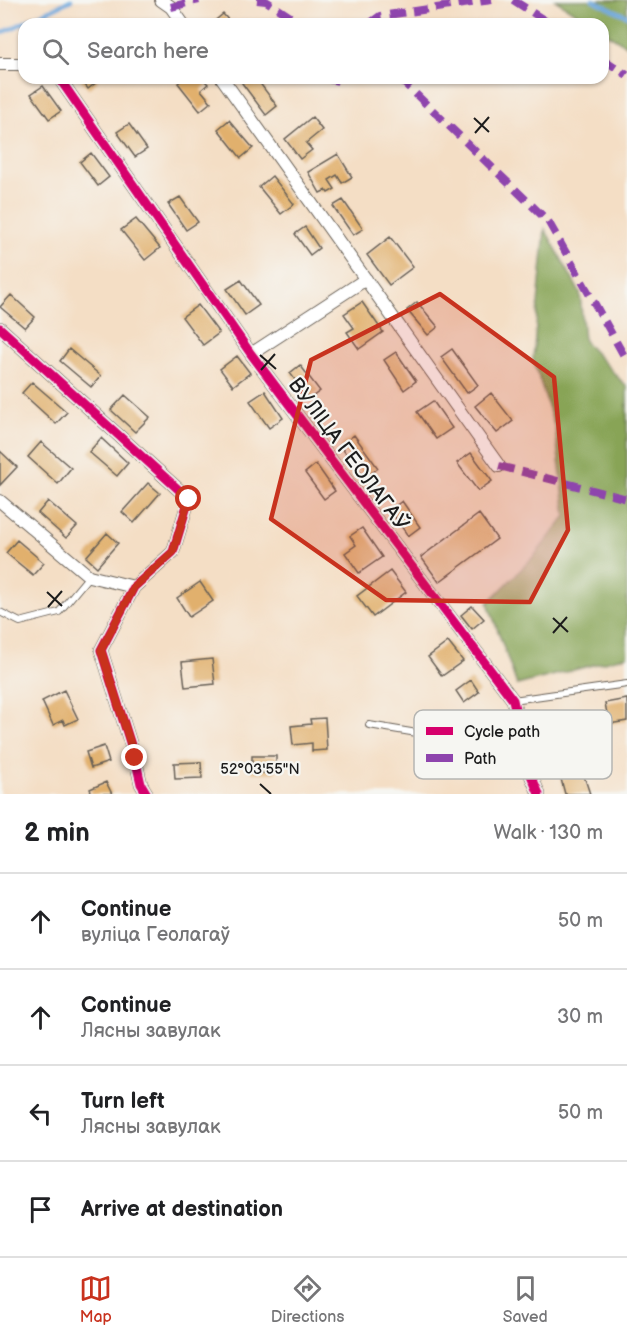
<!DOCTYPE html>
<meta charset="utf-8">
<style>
:root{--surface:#fff;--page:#f6f6f6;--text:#202124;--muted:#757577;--line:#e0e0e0;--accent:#c8321e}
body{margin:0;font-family:"Balsamiq Sans",sans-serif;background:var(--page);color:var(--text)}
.stop{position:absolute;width:18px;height:18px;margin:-14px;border:4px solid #c8321e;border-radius:50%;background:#fff}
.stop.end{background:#c8321e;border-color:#fff;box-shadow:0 2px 6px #0008}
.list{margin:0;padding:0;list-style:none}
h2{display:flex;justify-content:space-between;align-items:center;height:78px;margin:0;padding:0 24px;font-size:26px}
h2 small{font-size:20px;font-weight:400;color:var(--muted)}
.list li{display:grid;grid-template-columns:39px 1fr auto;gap:18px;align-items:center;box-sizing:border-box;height:96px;padding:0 24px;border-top:2px solid var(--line)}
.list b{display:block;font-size:22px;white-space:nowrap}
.list p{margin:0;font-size:20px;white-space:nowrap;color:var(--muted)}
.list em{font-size:20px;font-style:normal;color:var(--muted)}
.icon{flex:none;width:33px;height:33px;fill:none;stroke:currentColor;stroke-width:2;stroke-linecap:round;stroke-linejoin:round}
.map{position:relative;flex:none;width:627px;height:794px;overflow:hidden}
.search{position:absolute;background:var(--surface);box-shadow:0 2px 4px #0004;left:18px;right:18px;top:18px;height:66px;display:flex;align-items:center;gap:15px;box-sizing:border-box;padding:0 21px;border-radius:18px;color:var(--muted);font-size:22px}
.sheet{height:462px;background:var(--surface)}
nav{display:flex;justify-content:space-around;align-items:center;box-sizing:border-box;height:84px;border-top:2px solid var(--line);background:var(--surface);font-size:16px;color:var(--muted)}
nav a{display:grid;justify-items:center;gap:3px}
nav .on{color:var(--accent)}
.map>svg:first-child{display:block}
.forest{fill:#88a457;stroke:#52603a;stroke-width:1.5}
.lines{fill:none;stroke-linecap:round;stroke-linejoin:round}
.stream{stroke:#6ba5db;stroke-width:4.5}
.building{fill:#e1b06d}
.service-casing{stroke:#686057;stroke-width:8}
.minor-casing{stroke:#686057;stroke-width:14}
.service{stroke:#fff;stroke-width:6}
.minor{stroke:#fff;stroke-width:12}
.quiet{stroke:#8e44ad;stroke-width:8;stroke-dasharray:15 8;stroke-linecap:butt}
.cycleway-casing{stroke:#f6f6f2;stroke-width:13}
.cycleway{stroke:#d6006c;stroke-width:9}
.route{stroke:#c8321e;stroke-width:8}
.marked{fill:#c8321e;fill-opacity:0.2;stroke:#c8321e;stroke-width:4.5;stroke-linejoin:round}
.ticks{fill:none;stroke:#1c1c1c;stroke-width:2}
.labels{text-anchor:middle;stroke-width:4.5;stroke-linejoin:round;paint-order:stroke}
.street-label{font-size:21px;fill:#1c1c1c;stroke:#f6f6f2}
.key{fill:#f6f6f2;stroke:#b5b5b2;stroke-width:1.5}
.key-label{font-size:16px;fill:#1c1c1c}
.ticks-label{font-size:15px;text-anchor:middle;fill:#1c1c1c;stroke:#f6f6f2;stroke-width:4.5;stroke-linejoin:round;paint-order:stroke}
</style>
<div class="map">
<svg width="627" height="794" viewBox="0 0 627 794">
<rect width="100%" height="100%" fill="#f6f6f2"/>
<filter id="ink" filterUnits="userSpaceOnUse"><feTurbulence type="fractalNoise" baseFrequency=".0167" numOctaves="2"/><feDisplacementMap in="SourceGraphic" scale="12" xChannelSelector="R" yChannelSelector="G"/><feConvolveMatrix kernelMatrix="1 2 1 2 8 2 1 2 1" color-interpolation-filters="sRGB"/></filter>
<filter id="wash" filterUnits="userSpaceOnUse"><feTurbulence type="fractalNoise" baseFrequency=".008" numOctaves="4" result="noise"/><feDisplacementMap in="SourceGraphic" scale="24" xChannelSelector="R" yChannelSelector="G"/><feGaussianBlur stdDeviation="1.35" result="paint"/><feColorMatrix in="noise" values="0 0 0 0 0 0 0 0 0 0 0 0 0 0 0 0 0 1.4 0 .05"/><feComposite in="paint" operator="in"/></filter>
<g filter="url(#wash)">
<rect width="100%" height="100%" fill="#f4dec5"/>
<path class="forest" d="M555 0H627V46L603 31V24H593Z
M545 229 580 293 584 341 627 387V656L517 685 488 603 535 555 566 516 555 428 533 359Z"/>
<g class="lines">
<path class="stream" d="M593 0 627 16
M0 34 71 0"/>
</g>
<g id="blocks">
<path class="building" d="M223 14 232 24H211Z
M80 78H96L98 81 88 89Z
M184 78H190L191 79 193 78H202L208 84 201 90 211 102 200 111 178 83Z
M248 78H256L277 106 266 115 242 83Z
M43 86 61 111 49 119 31 94Z
M312 117 322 130 306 143 312 150 300 159 285 139Z
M229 120 253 148 241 158 218 129Z
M129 124 147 149 135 157 117 132Z
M91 153 109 177 98 186 80 162Z
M338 154 352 177 342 183 337 175 329 180 335 189 328 193 326 190 320 193 308 172Z
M272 176 294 204 281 214 259 187Z
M180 197 198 222 186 230 168 204Z
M343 200 363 229 353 235 333 206Z
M136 219 160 248 145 260 121 230Z
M305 227 319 248 310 255 295 234Z
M390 237 413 267 389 285 367 255Z
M241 280 259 305 245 315 227 289Z
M11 295 35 317 25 328 0 307Z
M362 302 383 332 359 349 347 332 354 328 344 314Z
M417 302 438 327 428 335 407 310Z
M198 305 219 333 203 345 182 317Z
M69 349 101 376 91 387 60 361Z
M452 349 478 385 467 393 441 357Z
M396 352 416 381 404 390 384 360Z
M237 356 250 373 233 386 220 369Z
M300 365 320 391 309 399 290 373Z
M32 382 67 412 56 424 22 393Z
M265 391 283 418 269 428 250 401Z
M491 393 513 421 497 433 475 406Z
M125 395 150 417 135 432 111 410Z
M433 401 452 428 436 439 417 412Z
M354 435 378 468 365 478 340 446Z
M101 438 128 463 117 476 89 452Z
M41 442 71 468 58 484 28 457Z
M0 451 17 467 0 485Z
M471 453 492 481 478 491 457 463Z
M316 464 335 491 324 499 305 473Z
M148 483 160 493 134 523 122 512Z
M48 501 77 526 66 538 38 513Z
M402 501 420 527 408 536 390 510Z
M479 514 497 539 439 582 421 557Z
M362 528 382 557 359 573 345 553 356 545 350 536Z
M107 533 118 543 97 567 86 557Z
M17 540 44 563 33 575 6 553Z
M390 571 406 592 373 617 357 596Z
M200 582 213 601 189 617 177 598Z
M472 606 484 619 472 629 461 615Z
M448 642 463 661 442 676 428 657Z
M212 659 215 684 185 687 182 662Z
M471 680 479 692 464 703 456 691Z
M64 690 78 719 65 725 63 720 53 725 42 701Z
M627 699V721L609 724 605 703Z
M325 718 327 750 312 751V743L293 745 291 726 311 724 310 719Z
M104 746 109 762 91 768 86 752Z
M252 756H276V773H252Z
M201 762 202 778 175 779 174 763Z
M583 773 590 794H565L561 779Z
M106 782 112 794H92L90 789Z"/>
</g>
</g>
<g filter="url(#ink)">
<use href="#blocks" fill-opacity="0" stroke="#686057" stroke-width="1.5"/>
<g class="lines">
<g class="service-casing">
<path id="service" d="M0 612 20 622 59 612 89 576
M513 700 627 684
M369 725 429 735 529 773"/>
</g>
<g class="minor-casing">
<path id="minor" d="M161 0 171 7 183 24
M0 64H24
M59 78 251 354 513 700 530 773 539 794
M222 78 499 466
M0 328 189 499 173 552 134 587 101 650 135 758 141 784 147 794
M251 354 366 279
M0 501 89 576 134 587"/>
</g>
<use href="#service" class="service"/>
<use href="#minor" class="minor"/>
<path class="quiet" d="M257 0 266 1 301 24
M513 0 550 24
M171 7 199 0
M369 24 380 16 492 0
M603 59 627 75
M399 78 548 221 627 361
M333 84 334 78
M499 466 627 499"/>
<g class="cycleway-casing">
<path id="cycleway" d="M59 78 251 354 513 700 530 773 539 794
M0 328 189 499 173 552 134 587 101 650 135 758 141 784 147 794"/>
</g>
<use href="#cycleway" class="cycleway"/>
</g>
</g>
<g class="lines" filter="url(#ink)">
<path class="route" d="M135 758 101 650 134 587 173 552 189 499"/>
</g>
<path class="marked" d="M440 294 554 377 568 530 530 602 386 600 271 519 311 360Z"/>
<path class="ticks" d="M474 118 489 132M475 133 489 117M260 355 276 369M261 370 275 354M47 592 62 606M48 607 62 591M553 618 568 632M553 633 567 617M260 784 271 794"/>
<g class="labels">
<g class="street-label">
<text transform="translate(349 454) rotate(53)" y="7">ВУЛІЦА ГЕОЛАГАЎ</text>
</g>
</g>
<rect x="414" y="710" width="198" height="69" rx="9" class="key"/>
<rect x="426" y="727" width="27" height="8" fill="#d6006c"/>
<rect x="426" y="754" width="27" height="8" fill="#8e44ad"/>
<g class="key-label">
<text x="464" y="737">Cycle path</text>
<text x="464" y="764">Path</text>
</g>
<g class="ticks-label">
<text x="260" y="774">52°03'55"N</text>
</g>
</svg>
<div class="stop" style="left:189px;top:499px"></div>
<div class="stop end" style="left:135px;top:758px"></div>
<div class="search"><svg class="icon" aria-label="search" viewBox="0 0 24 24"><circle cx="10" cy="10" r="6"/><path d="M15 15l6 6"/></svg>Search here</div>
</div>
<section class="sheet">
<h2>2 min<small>Walk · 130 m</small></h2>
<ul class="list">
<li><svg class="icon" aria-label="ahead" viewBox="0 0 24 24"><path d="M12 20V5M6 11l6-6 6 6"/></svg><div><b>Continue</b><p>вуліца Геолагаў</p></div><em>50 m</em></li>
<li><svg class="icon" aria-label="ahead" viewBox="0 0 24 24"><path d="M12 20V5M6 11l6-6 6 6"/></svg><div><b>Continue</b><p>Лясны завулак</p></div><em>30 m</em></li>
<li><svg class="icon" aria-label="left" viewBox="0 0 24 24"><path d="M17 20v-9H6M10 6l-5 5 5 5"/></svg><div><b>Turn left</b><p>Лясны завулак</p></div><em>50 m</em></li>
<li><svg class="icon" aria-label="arrive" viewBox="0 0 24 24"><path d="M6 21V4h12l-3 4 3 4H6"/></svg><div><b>Arrive at destination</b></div></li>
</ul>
</section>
<nav>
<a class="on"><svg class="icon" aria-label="map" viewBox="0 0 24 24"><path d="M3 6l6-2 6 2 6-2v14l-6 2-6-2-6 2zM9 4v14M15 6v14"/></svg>Map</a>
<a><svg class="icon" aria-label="directions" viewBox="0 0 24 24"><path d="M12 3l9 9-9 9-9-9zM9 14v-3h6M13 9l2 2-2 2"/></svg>Directions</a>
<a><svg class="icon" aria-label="saved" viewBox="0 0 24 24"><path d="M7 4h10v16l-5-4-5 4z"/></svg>Saved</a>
</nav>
